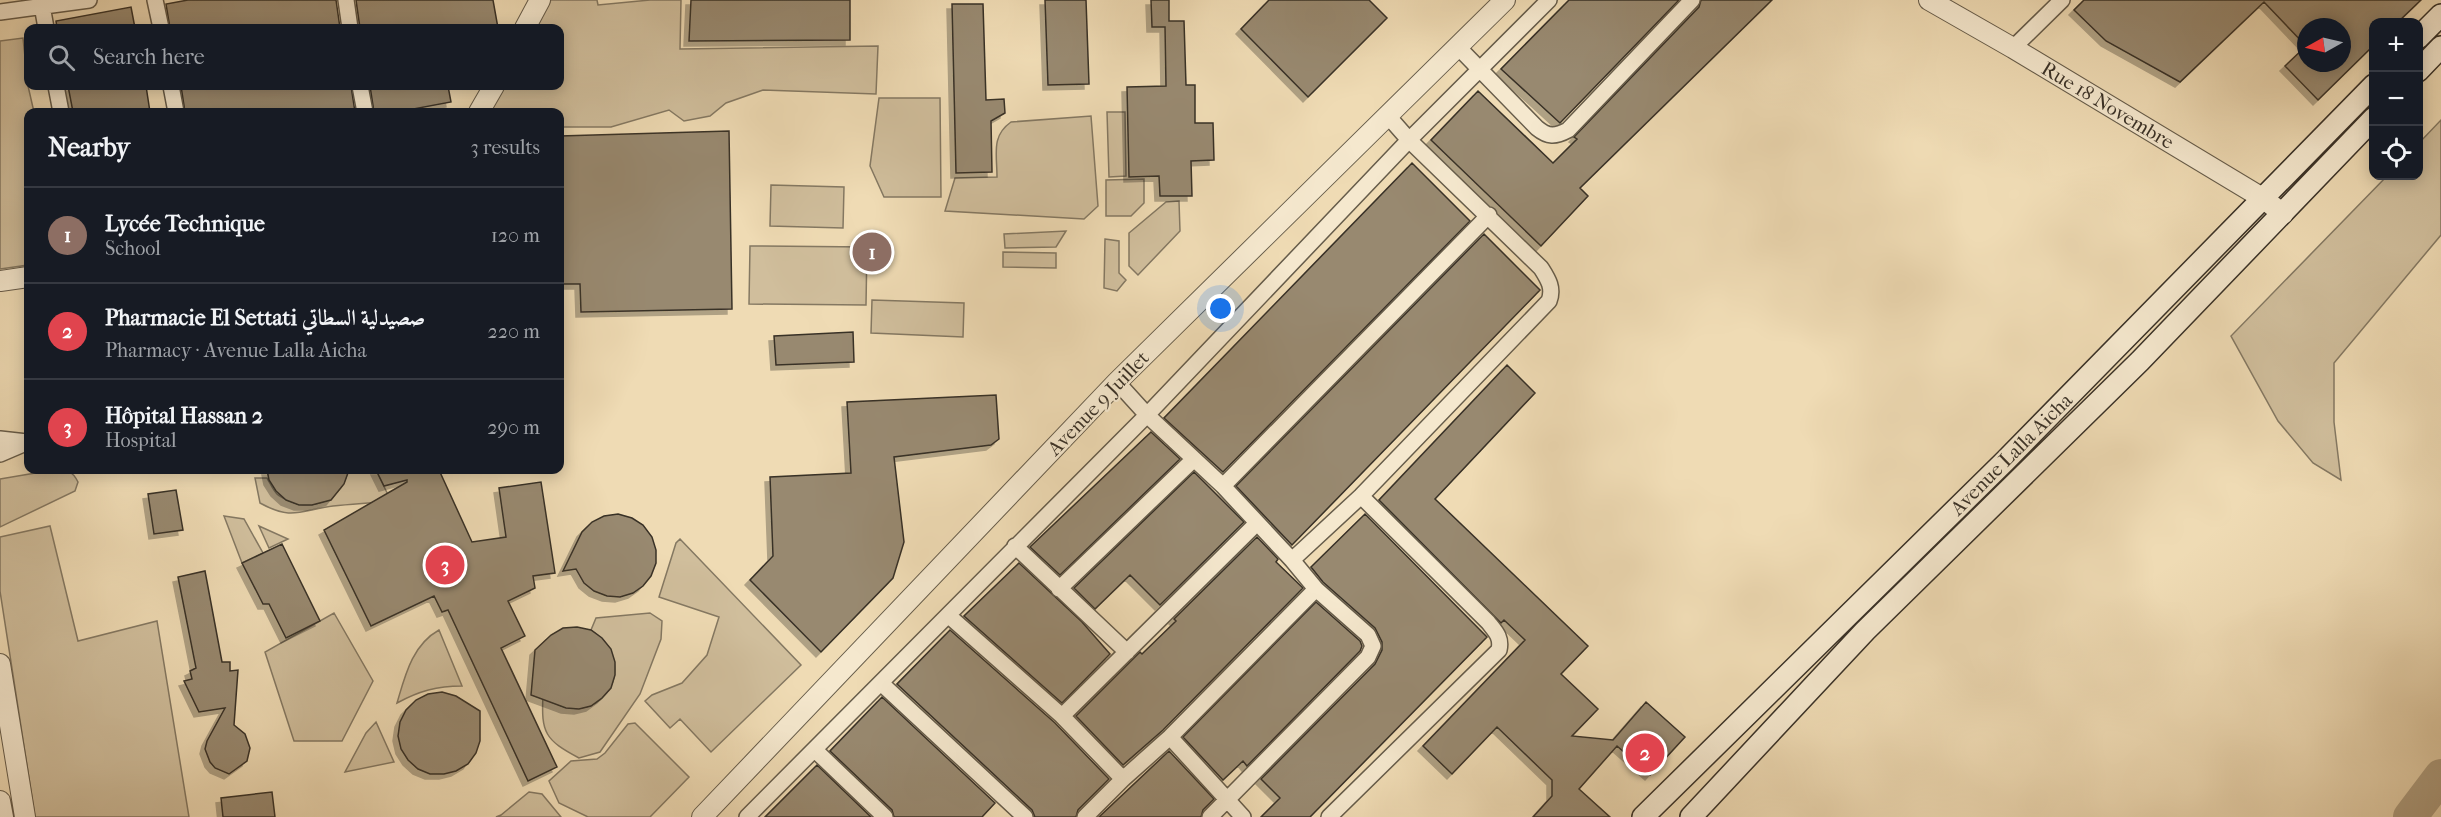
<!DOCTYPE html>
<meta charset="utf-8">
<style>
:root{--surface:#171b24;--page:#20242c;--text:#f1f3f6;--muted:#9ea1a6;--line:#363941;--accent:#c59692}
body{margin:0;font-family:"IM FELL French Canon",Amiri,serif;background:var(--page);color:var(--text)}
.controls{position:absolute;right:18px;top:18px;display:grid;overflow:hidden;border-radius:12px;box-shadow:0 3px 15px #0003}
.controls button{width:54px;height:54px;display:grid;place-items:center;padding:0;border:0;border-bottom:2px solid var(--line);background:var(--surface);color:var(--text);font:30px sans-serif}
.compass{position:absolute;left:2297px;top:18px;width:54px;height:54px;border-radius:50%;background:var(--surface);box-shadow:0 3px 15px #0003;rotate:262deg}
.you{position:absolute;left:1221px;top:309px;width:21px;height:21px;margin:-15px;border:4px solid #fff;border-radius:50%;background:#1a73e8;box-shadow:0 0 0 9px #1a73e833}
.badge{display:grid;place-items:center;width:39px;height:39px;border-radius:50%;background:var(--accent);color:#fff;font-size:20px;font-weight:700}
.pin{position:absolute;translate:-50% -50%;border:3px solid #fff;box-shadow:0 2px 6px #0006}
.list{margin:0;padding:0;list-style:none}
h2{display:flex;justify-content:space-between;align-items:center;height:78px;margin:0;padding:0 24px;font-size:26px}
h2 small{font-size:20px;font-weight:400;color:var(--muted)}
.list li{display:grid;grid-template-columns:39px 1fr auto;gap:18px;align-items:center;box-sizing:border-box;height:96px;padding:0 24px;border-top:2px solid var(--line)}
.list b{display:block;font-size:22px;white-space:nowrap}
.list p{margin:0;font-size:20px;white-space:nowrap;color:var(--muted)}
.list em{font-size:20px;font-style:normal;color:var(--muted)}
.icon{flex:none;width:33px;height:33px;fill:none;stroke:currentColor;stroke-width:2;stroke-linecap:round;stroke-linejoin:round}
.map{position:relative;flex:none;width:2441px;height:817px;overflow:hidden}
.search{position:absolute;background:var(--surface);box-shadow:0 3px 15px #0003;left:24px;top:24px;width:540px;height:66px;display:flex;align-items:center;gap:15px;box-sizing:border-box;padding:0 21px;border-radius:12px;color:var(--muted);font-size:22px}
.panel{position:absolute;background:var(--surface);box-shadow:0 3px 15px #0003;left:24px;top:108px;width:540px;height:366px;border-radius:12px}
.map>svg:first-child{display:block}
.green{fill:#d0be9c;stroke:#847862;stroke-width:1.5}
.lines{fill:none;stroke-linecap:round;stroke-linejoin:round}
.river{stroke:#b1a184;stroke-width:34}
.building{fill:#988970;stroke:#393127;stroke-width:1.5;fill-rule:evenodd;filter:url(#shadow)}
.minor-casing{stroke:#665c4a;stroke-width:18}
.tertiary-casing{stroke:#665c4a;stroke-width:22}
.secondary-casing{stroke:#393127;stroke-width:24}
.minor{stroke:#f5e8ce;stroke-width:15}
.tertiary{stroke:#f5e8ce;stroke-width:20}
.secondary{stroke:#f5e8ce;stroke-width:21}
.labels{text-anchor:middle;stroke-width:4.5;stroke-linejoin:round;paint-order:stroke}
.street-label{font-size:20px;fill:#393127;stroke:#f5e8ce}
</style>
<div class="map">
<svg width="2441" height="817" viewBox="0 0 2441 817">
<defs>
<filter id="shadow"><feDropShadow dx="-5" dy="5" stdDeviation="0" flood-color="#0004"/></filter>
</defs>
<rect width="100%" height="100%" fill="#efdbb4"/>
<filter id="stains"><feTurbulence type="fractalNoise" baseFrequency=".00333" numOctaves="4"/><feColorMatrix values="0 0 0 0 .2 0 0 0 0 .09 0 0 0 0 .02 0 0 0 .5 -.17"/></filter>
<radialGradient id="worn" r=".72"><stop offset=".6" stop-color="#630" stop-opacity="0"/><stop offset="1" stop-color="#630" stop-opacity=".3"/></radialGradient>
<path class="green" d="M551 0H597L598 5 650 0H681L680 49 878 46 876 94 763 90 726 103 710 116 684 121 669 110 611 127H560V112H490L505 86H560V28H535Z
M23 38 28 86 34 112H28V265L0 269V41Z
M879 98H940L941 197H884L870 166Z
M1107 112H1125L1126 176 1109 177Z
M1091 116 1098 206 1084 219 945 211 955 178 997 177C997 154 991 136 1011 122Z
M2441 120V235L2334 363V422L2341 480 2313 463 2278 421 2231 336 2387 176H2418L2419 143Z
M1144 179V203L1131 216H1106V180Z
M771 185 844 187 843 228 770 226Z
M1179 201 1180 231 1138 275 1129 266V233L1166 202Z
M1066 231 1056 247 1005 248 1004 234Z
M1105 239 1119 241V273L1126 280 1117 291 1104 288Z
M750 246 867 247 866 305 749 304Z
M1003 252 1056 253V268L1003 267Z
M872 300 964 303 963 337 871 333Z
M53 470C66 469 72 470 78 482L75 491 0 527V479Z
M348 470H376L391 501C372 503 352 504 333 506 301 510 292 521 260 503L255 478H267C270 483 273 490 277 494 281 498 286 499 290 501 316 512 343 497 348 470Z
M224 516 244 519 263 553 242 563Z
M50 526 78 641 157 621 189 817H35L0 591V537Z
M259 526 288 539 269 548Z
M680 539 801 665 711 752 680 719 670 728 645 701 652 695 682 683 707 655 719 617 659 597 676 543Z
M334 613 373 681 342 741H294L265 652Z
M650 613 662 621 661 639 640 694 600 752 579 758C545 740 541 733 543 695 593 738 647 668 591 630L596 618Z
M439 630 462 686C437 686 419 691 397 703 405 676 412 645 439 630Z
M376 722 394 762 345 772 366 733Z
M635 723 689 777 650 817H588L559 803 549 781 571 761 597 759 605 753 628 724Z
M529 792 542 794 561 817H496L501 815Z"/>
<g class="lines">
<path class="river" d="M2410 817 2441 776"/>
</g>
<path class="building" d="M188 0H336L340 28H170L166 4Z
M356 0H493L498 28H360Z
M691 0H850V40L689 41Z
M1045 0H1086L1089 84 1048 85Z
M1151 0H1169V21H1184L1186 85H1195V123H1213L1214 160 1191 161 1192 196H1160L1159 176 1129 177 1127 87 1166 86 1165 27H1152Z
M1269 0H1369L1387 18 1308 97 1241 29Z
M1569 0H1679L1560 123 1501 69Z
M1701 0H1772L1580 188 1588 196 1541 246 1431 140 1478 91 1553 163 1577 139 1574 137 1699 7Z
M2084 0H2421L2398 22H2373V46L2318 100 2285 66 2306 46 2264 2 2180 82 2106 41 2074 10ZM2306 27H2342V63H2306Z
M952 4H983L986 100 1004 99 1005 113 991 121 992 172 956 173Z
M131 7 135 28H57L56 21Z
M68 86H146L150 112H73Z
M181 86H351L355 112H185Z
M370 86H448L451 102 413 109 414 112H374Z
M729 131 732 309 581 312 580 284H560V136Z
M1412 163 1470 221 1223 472 1164 418Z
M1484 234 1540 290 1292 545 1236 486Z
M853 332 854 362 776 365 774 336Z
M1507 365 1535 393 1435 499 1588 646 1561 674 1598 709 1572 736 1613 740 1646 702 1685 737 1650 775 1617 746 1579 789 1610 817H1533L1552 796V780L1497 727 1452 774 1423 746 1525 640 1504 620 1501 623 1379 500Z
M996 395 999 439 991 445 894 457 904 542 893 578 821 652 750 580 773 556 770 477 851 473 847 402Z
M1151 432 1180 459 1060 575 1030 547Z
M267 470H349L344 484 331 500 312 505H299L286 500 276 491 269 480Z
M376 470H439L472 542 506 537 499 488 541 482 555 573 533 576 535 588 508 601 525 636 501 648 557 767 528 781 448 610 442 612 434 596 371 626 324 530 407 482V480L384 486Z
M1194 472 1244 522 1160 605 1130 575 1095 609 1074 588Z
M176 490 183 530 154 534 148 494Z
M618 514 632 518 643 525 652 537 656 550V563L651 576 643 586 633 593 620 597 607 596 594 591 584 583 576 569 563 571 582 532 592 522 604 516Z
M1365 514 1487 637 1310 817H1261L1280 798 1261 779 1375 664 1382 650V642L1375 628 1323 582 1311 567Z
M1257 537 1278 559 1276 562 1303 588 1163 730 1123 765 1076 716 1140 652 1142 654 1176 621 1174 619Z
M282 544 320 621 286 638 269 604H263L242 563Z
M1019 563 1082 622 1110 654 1062 703 964 616Z
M205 571 222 662H230V671L238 670 234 725 245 734 250 748 247 761 229 774 215 768 210 762 205 749 207 741 225 708 199 712 184 681 192 679 190 671 196 668 178 577Z
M1316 602 1360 641 1362 646 1360 651 1247 766 1243 761 1223 780 1183 737Z
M577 627 591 630 602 638 611 649 615 662V675L611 688 602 698 591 706 579 709 566 708 531 695 535 650 551 635 563 628Z
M950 630 1055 723 1109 779 1078 810 1076 817H1035L1032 810 897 684Z
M442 692 456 696 480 711V741L476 753 468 764 456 771 444 774H430L418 769 408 760 401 749 398 736 400 722 406 710 416 700 428 694Z
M882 697 995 803 982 817H894L892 810 830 751Z
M1169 751 1214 799 1203 810 1201 817H1099Z
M817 765 871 817H765Z
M272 792 275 817H223L221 798Z"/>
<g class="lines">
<g class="minor-casing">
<path id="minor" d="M41 0 46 28
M155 0 161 28
M346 0 350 28
M0 12 89 0
M1458 47 1537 128C1548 137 1555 137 1568 130L1692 0
M2013 48 2062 0
M56 86 61 112
M171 86 176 112
M360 86 365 112
M1117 382 1147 415 1223 486 1292 560 1316 589 1368 635 1373 646 1368 657 1210 817
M0 439 27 442
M0 454 28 442
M1223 486 1489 215
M1015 546 1127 652
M1292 560 1361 496 1549 301C1554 288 1548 279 1541 268L1409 140 1388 116
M1059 589 1194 459
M949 616 1062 716 1123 779
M882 684 1025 817
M1062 716 1257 523
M1170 737 1243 817
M816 751 885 817
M747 817 1147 415 1409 140 1549 0
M1085 817 1123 779 1170 737 1316 589
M1329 817 1499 650C1502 637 1495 631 1488 622L1361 496"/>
</g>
<g class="tertiary-casing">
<path id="tertiary" d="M1929 0 2013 48 2264 199 2283 214
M525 28 540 0
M479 112 494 86
M0 281 28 277
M0 664 25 817
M0 801 3 817
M702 817 1117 382 1505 0"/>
</g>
<g class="secondary-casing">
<path id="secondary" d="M2418 38 2441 15
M2418 71 2441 47
M1643 817 2005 461 2374 85
M1691 817 1865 631 2140 361 2374 118"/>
</g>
<use href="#minor" class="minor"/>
<use href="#tertiary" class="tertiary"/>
<use href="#secondary" class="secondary"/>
</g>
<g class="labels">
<g class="street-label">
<text transform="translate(2108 105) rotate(31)" y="7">Rue 18 Novembre</text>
<text transform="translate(1098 403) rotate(-46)" y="7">Avenue 9 Juillet</text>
<text transform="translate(2011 454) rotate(-45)" y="7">Avenue Lalla Aicha</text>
</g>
</g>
<rect width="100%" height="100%" filter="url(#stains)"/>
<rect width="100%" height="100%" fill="url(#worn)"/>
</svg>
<div class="controls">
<button>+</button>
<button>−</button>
<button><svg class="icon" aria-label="locate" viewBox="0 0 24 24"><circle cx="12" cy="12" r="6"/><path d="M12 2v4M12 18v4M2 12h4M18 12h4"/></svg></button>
</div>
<svg class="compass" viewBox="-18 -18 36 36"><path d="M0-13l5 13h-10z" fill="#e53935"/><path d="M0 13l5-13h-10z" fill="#9ea1a6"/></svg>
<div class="you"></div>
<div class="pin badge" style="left:872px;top:252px;background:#8d6e63">1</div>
<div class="pin badge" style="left:1645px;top:753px;background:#e0444e">2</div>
<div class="pin badge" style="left:445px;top:565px;background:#e0444e">3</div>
<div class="search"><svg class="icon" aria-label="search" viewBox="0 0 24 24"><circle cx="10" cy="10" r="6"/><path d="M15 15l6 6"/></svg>Search here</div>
<section class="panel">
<h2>Nearby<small>3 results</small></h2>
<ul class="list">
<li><span class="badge" style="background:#8d6e63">1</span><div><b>Lycée Technique</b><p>School</p></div><em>120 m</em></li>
<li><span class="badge" style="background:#e0444e">2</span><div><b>Pharmacie El Settati صصيدلية السطاتي</b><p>Pharmacy · Avenue Lalla Aicha</p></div><em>220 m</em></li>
<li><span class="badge" style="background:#e0444e">3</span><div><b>Hôpital Hassan 2</b><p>Hospital</p></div><em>290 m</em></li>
</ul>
</section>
</div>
